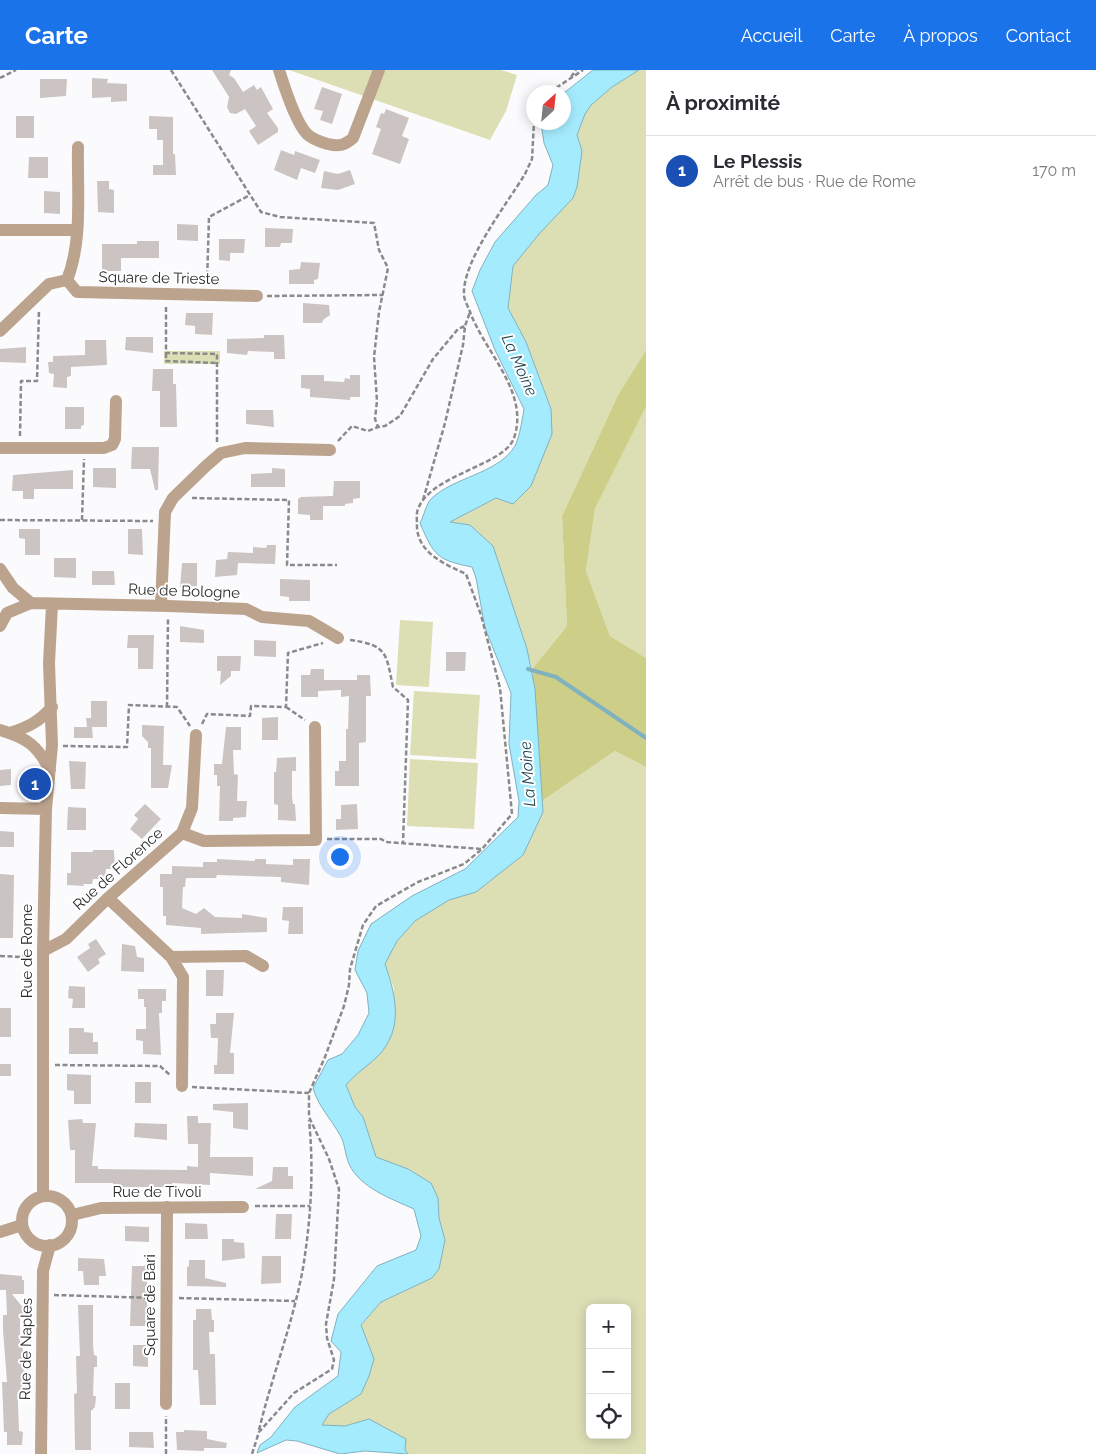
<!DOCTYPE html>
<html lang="fr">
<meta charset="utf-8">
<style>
:root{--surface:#fff;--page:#f2f2f3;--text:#2b2b33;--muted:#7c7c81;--line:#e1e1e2;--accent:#1a73e8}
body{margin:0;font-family:Raleway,sans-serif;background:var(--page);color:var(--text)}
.controls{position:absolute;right:15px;bottom:15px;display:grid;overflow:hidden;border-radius:8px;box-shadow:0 2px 12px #0003}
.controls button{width:45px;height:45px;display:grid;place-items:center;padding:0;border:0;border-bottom:1px solid var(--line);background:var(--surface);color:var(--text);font:25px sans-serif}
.compass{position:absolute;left:526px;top:15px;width:45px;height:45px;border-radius:50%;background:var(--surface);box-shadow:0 2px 12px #0003;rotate:27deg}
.you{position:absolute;left:339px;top:786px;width:18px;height:18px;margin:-12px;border:4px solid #fff;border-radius:50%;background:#1a73e8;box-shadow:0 0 0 8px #1a73e833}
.badge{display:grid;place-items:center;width:32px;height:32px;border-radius:50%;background:var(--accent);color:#fff;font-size:16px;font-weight:700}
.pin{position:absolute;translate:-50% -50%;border:2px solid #fff;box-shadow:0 1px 5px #0006}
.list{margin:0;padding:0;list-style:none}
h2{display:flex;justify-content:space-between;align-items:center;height:65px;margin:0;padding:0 20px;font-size:21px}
h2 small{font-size:16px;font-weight:400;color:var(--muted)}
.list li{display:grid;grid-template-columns:32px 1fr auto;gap:15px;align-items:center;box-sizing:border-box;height:70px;padding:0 20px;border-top:1px solid var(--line)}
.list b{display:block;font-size:19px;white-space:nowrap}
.list p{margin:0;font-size:16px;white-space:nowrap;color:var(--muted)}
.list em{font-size:16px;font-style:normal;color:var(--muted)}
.icon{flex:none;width:28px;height:28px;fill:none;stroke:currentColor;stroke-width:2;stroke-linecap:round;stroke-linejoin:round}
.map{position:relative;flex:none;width:646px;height:1384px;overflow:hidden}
header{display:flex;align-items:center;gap:30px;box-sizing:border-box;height:70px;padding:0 25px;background:var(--accent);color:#fff}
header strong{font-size:24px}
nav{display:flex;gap:28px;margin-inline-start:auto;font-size:18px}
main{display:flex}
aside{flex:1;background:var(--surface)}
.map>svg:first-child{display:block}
.green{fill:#dcdfb4;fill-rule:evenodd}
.forest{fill:#cdcf88}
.water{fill:#a5ebfe;stroke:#80b1bf}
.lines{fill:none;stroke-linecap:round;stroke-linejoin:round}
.stream{stroke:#80b1bf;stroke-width:4}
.building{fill:#ccc4c2}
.path{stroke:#8a8a8d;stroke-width:2.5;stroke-dasharray:5 2.5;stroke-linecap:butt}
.minor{stroke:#bca38e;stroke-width:12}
.labels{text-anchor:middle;stroke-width:4;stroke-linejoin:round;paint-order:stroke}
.street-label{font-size:15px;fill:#2b2b2d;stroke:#fff}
.water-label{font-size:16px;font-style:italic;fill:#204954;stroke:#fff}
</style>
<header>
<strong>Carte</strong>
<nav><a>Accueil</a><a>Carte</a><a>À propos</a><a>Contact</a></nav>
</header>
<main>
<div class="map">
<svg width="646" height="1384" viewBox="0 0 646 1384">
<rect width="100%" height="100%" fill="#fbfbfe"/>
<path class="green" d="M289 0H501L517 5 506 41 490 70Z
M639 0H646V280L618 325 562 446 567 556 532 599 502 503 470 455 449 452 496 428 551 339 526 272 508 238 513 196 539 164 573 128 577 117 582 81 577 65 585 44 591 35 612 17Z
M164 281H220V294H164Z
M646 337V588L610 566 586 501 595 439Z
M400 550 433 552 429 617 396 615Z
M414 621 480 625 476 689 410 685Z
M615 681 646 697V1384H408L369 1349 345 1356 322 1355 329 1344 361 1324 374 1289 361 1256 381 1232 432 1208 445 1170 439 1148 438 1128 431 1113 408 1099 376 1088 363 1047 355 1037 346 1015 355 1005 379 985 394 919 385 894 397 871 415 851 449 830 476 822 523 785 543 742 542 731ZM590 1238H627V1365H590Z
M410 689 478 693 474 759 407 756Z"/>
<path class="forest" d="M646 280V337L595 439 586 501 610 566 646 588V697L615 681 542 731 532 599 567 556 562 446 618 325Z"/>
<path class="water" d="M593 0H639L612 17 591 35 585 44 577 65 582 81 577 117 573 128 539 164 513 196 508 238 526 272 551 339 552 364 531 416 513 434 496 428 450 452 470 455 493 476 527 579 535 619 543 742 523 785 476 822 449 830 415 851 397 871 385 894C396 926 404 959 378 986 368 996 356 1003 346 1015L355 1037 363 1047 376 1087 408 1099 431 1113 438 1128 439 1148 445 1170 439 1199 432 1208 381 1232 361 1255 374 1289 369 1306 361 1324 329 1344 322 1355 345 1356 369 1349 406 1369 405 1380 408 1384 365 1381 340 1384 297 1371 286 1370 257 1383 260 1375 271 1367 295 1337 338 1306 341 1282 331 1271 338 1244 377 1196 416 1180 421 1166 414 1139C392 1129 360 1118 349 1094 345 1085 345 1073 340 1065 331 1049 318 1036 313 1018L328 990 342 984 358 965 369 943 367 923 355 900 358 881 371 854 412 826 465 799 518 747 519 731 509 674 511 623 485 558 476 508 472 497C437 490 434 486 420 453 424 446 426 434 431 429 453 407 498 404 515 376 520 366 522 350 524 339L495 280 472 221 480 200 495 172 536 125 548 115 553 95 544 73 541 53 564 52V23Z"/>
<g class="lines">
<path class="stream" d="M528 599 556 607 646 668"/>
</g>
<path class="building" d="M212 0H231L229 5 234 8 243 22 254 15 257 20 261 17 273 39 267 43 278 58V62L258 75 249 61 256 56 245 39 236 44 230 43 227 37 229 27Z
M92 8 108 9 107 13 127 14V31L111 32V27L92 28Z
M40 9H67L66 26 40 28Z
M322 17 342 24 332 54 320 50 323 41 314 39Z
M386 39 409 48 402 66 409 69 400 94 372 84 381 59 376 57 381 43 384 44Z
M16 46H34V68H16Z
M149 46 173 47V84H175L176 105H153V95H163V70H157V59H149Z
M281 80 294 85 295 81 320 90 315 103 301 98 297 110 274 100Z
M29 87H48V108H28Z
M350 100 355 114 338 120 321 118 324 101 338 104Z
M97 111H109V119L114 120V143L98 142Z
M44 121 60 122V144L44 143Z
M177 154 198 155V171L177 170Z
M265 158 293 159 292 173H281L280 177H265Z
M219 169H245L244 183H230V191L219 190Z
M137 171H159V188H121V201H102V174H137Z
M301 192 320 193 318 209 314 210V214H289V200L300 199Z
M303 233 329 235 330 245 323 250 322 253H303Z
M186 243H213L212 265 195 264V256L185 255Z
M264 265H284L285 289H274V282L248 281 247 285 227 283V269L264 268Z
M126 267H153V283L125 280Z
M85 270H106L107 295 71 297V306L67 307V318L53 317 54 304 49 303 48 292H53V286L85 285Z
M26 277V293L0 292V279Z
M153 299H173V314H176L177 357H160V321H152Z
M301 305H324V311L344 312 345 308 350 309V305H360V327H350V330L310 327V319L301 318Z
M65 337H84V355L81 356V359H65Z
M246 340H273L274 357 246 354Z
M132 377H159L158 420H155L150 399H131Z
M93 398H116V418L93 417Z
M272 398 285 399V417H251V404L272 403Z
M73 400V419H34V429H23V421H12L13 405Z
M334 411H360V428L353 429V433L345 434V436H323V450H310V445L298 444V429L301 427 333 426Z
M19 459H40V485H25V469L19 468Z
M128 459H142L143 485 128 484Z
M267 475H276L275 494 238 493 237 505 215 507 216 490 227 489 228 482 253 483V477L266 478Z
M54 488H76V508L54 507Z
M182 493H197V516L180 517Z
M92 501H114L115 515H92Z
M280 509 310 510V531H289V527L280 526Z
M180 556 204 560V573L180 572Z
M128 565H154L153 599H138V578H127Z
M254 570 276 571V587L254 586Z
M446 582H466L465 601H446Z
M217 586H241L240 601H231V606L220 615 221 601H217Z
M311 599H324V610H357V605H370L371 626H366V672L359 673V716H335V701H339V691H346V659H348L349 626 341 627V620L318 621V627H301V605H310Z
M91 631H107V657H92L93 668H74V657H87L86 648H91Z
M278 647V670H262V648Z
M142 655 164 656 163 695H172L168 718H151V678H148V672L142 666Z
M226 657H241V680H233L234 704 238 705 237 731H247L246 747 233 748V751H219L220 716H217V705H214V694H222Z
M296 687V701H292V727L293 734H295L296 751 278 750V735L274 734V702H276L277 688Z
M69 691 86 692 85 719H71Z
M11 699V715L0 716V700Z
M145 734 161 749 142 769 130 759 138 749 134 745Z
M357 734 358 759 336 760V749H341V735Z
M68 737 86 738V760H67Z
M0 761 14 762V777H0Z
M93 780H114L115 799H106L105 809H93L92 814H83L84 816 67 815V803H71V782H93Z
M217 789 255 791V789H266V794L293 795V789H310L309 815 281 812V807L217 805 216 808H186L185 817H183L182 838 196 844 204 838 215 847 242 848V844L267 848V862L201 864V858L166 855V846H163V817H160V804H172V796L203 797V792H217Z
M0 804 14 805 13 868H0Z
M283 837H303V864H288L289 851 282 850Z
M96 869 106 884 98 889 100 893 88 902 77 887 90 878 88 874Z
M122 874 135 876 137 887 144 888V902L121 901Z
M206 900H224L223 926H206Z
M69 916 85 917V938H72L73 929 68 928Z
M138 919H166V931H162V943H159L161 985 143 984V971L136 970V959H146V937H144V929H138Z
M0 938H11V967H0Z
M216 943H234L230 983H234V1004H214V995H217L218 968H211L210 954H216Z
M69 958H84V962L93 963V972H98V984H69Z
M0 994H11V1006H0Z
M67 1004 91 1005V1034H74V1021L67 1020Z
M135 1012H151V1033H135Z
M248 1033V1060L233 1058V1042L213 1040V1034Z
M187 1046H198V1053H211L210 1087H253V1106L210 1103V1115L172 1113V1117H113V1113H75V1080H70L68 1050 82 1049 83 1053H96L92 1096H98V1099L187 1100V1096L198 1097V1074H188Z
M135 1053 167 1054V1070L134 1067Z
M273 1097H288V1106H293V1119H255L272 1111Z
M276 1144H292L291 1169H275Z
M185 1153 207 1154 208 1169H185Z
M125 1156 149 1157V1172L125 1171Z
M222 1169H234V1172L244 1173 245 1188 222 1191Z
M262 1186H281V1213L261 1214Z
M78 1188 104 1189 106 1206H99V1215H84L83 1201H78Z
M189 1190H205V1208L226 1213V1217L187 1216V1197L189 1196Z
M132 1196H147V1256H130Z
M0 1204 22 1206V1210H24V1224H12L24 1239V1246H20V1275H22L24 1285 23 1320H19L18 1333 19 1361 23 1362 22 1375H7V1362H4L2 1312H7L3 1260V1245H7L6 1220H0Z
M78 1235H93V1275L94 1285 97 1286V1297H94L93 1326H96L95 1337 91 1341V1380H75L74 1324 77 1323 76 1286H80Z
M196 1239H211L212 1250H214V1262H209L210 1284H215L216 1335H200L198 1300H193V1250H196Z
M133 1275H148V1297L133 1296Z
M115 1313H130V1339H115Z
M184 1360 207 1361V1369L227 1373 226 1378H204V1381L177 1380 176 1362H184Z
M129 1362H153L154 1378 129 1377Z"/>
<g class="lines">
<path class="path" d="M171 0 261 142 280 147 374 153 379 180 388 198 379 242 374 287 377 331 375 349 378 357 385 356 400 346 433 289 458 259 465 256
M571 7 576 0
M0 8 16 0
M550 22 583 0
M534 41V49
M207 213 209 147 248 126
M267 226 383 225
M166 237V283L217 284V372
M166 283V291L217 293
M20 366 21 311H37L39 240
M338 371 352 356 368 361 378 357
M192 428 289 430 287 495H337
M423 430 445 353 463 275 465 256 470 242
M0 450 153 451
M82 450 84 389
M350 570C388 575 386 584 393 617L408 630 403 773
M167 637 168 548
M286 637 305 650
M202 654 207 644 250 646 251 636 286 637 288 583 323 573
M63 676 127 677 129 635 177 637 190 656
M327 769H381L386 772 482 779
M0 886 21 887 31 884
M55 995 160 996 171 1006
M192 1017 309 1023
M255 1136H310
M54 1225 156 1228
M179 1228 295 1231
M259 1360C272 1306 293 1253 303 1198 311 1148 314 1100 309 1050
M166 1384V1346
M252 1384 259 1362 294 1323 332 1299 334 1290 327 1268 326 1254 334 1209 339 1119 329 1089 309 1047V1023L325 987 344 936 349 915 350 899 363 855 376 836 418 812 464 794 482 779 512 744 500 618 481 545 466 504C444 494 416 482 417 454 417 450 416 443 418 439 431 404 504 396 514 368 530 321 483 281 469 239 467 235 464 229 464 225 462 191 507 134 525 104L532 89 534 52"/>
<path class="minor" d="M279 0C284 16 296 53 307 64 313 70 321 72 328 74 339 77 345 75 353 68L379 0
M0 160H77
M67 210 77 222 257 226
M0 261 49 214 67 210C83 170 77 120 78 77
M0 378H104L112 375 115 369 116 331
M0 499 13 518 31 533
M161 535 165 442 173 428 206 396 221 383 245 378 330 380
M0 556 7 543 31 533 168 536 246 539 262 547 309 551 338 568
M0 660C27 668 37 675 50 700
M10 663C28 657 39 652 52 637
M0 738 46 739
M182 763 204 771 316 770 315 657
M108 828 171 887 183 907 182 1016
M43 881 66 869 108 828 182 763 192 738 196 665
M171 887 246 886 263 896
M43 1126V881L46 739 52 675 49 593 52 535
M22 1151a25 25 0 1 1 50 0a25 25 0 1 1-50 0Z
M72 1145 101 1138 243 1137
M0 1162 22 1155
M166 1334 167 1137
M41 1384 43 1201 50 1175"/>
</g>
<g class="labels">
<g class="street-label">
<text transform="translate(159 208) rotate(1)" y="5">Square de Trieste</text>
<text transform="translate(184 521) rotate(2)" y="5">Rue de Bologne</text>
<text transform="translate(118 799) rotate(-42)" y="5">Rue de Florence</text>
<text transform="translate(27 881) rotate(-90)" y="5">Rue de Rome</text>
<text x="157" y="1127">Rue de Tivoli</text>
<text transform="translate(150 1235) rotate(-90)" y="5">Square de Bari</text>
<text transform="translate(26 1279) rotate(-89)" y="5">Rue de Naples</text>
</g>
<g class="water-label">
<text transform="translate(520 295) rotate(66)" y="6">La Moine</text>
<text transform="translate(527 704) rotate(-94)" y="6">La Moine</text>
</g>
</g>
</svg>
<div class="controls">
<button>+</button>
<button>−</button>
<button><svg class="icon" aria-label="locate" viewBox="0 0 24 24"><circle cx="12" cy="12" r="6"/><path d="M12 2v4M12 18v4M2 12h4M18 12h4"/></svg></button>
</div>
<svg class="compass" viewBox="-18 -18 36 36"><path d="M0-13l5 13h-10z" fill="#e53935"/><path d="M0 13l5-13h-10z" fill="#7c7c81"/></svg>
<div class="you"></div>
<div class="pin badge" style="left:35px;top:714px;background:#1a4fb4">1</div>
</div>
<aside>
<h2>À proximité<small></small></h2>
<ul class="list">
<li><span class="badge" style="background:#1a4fb4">1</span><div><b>Le Plessis</b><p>Arrêt de bus · Rue de Rome</p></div><em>170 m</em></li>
</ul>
</aside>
</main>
